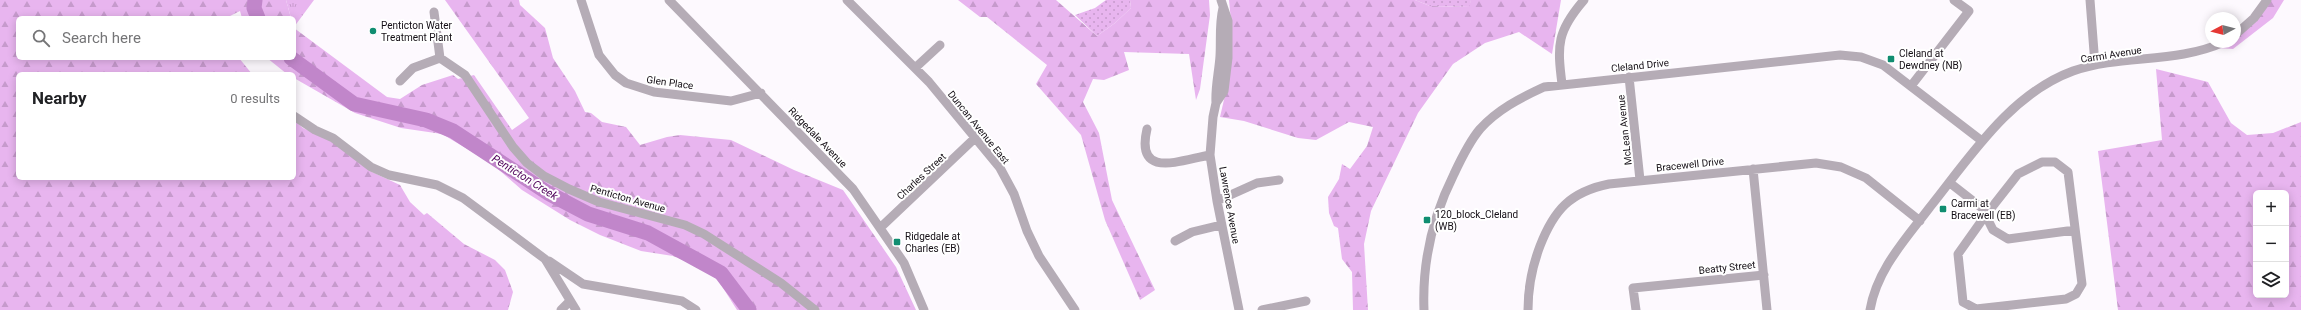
<!DOCTYPE html>
<meta charset="utf-8">
<style>
:root{--surface:#fff;--page:#f6f6f6;--text:#202124;--muted:#757577;--line:#e0e0e0}
body{margin:0;font-family:Roboto,sans-serif;background:var(--page);color:var(--text)}
.controls{position:absolute;right:12px;bottom:12px;display:grid;overflow:hidden;border-radius:6px;box-shadow:0 2px 10px #0003}
.controls button{width:36px;height:36px;display:grid;place-items:center;padding:0;border:0;border-bottom:1px solid var(--line);background:var(--surface);color:var(--text);font:20px sans-serif}
.compass{position:absolute;left:2205px;top:12px;width:36px;height:36px;border-radius:50%;background:var(--surface);box-shadow:0 2px 10px #0003;rotate:263deg}
.list{margin:0;padding:0;list-style:none}
h2{display:flex;justify-content:space-between;align-items:center;height:52px;margin:0;padding:0 16px;font-size:17px}
h2 small{font-size:13px;font-weight:400;color:var(--muted)}
.icon{flex:none;width:22px;height:22px;fill:none;stroke:currentColor;stroke-width:2;stroke-linecap:round;stroke-linejoin:round}
.map{position:relative;flex:none;width:2301px;height:310px;overflow:hidden}
.search{position:absolute;background:var(--surface);box-shadow:0 2px 10px #0003;left:16px;top:16px;width:280px;height:44px;display:flex;align-items:center;gap:10px;box-sizing:border-box;padding:0 14px;border-radius:6px;color:var(--muted);font-size:15px}
.panel{position:absolute;background:var(--surface);box-shadow:0 2px 10px #0003;left:16px;top:72px;width:280px;height:108px;border-radius:6px}
.map>svg:first-child{display:block}
.grass{fill:url(#grass-dots)}
.forest{fill:url(#forest-firs);fill-rule:evenodd}
.park{fill:url(#park-tufts)}
.lines{fill:none;stroke-linecap:round;stroke-linejoin:round}
.river{stroke:#c186ca;stroke-width:15}
.minor{stroke:#b5acb6;stroke-width:9}
.poi-dot{fill:#108d71;stroke:#fff;stroke-width:1.5}
.labels{text-anchor:middle;stroke-width:4;stroke-linejoin:round;paint-order:stroke}
.poi-label{font-size:10px;fill:#140e15;stroke:#fff;text-anchor:start}
.street-label{font-size:10px;fill:#140e15;stroke:#fff}
.water-label{font-size:11px;font-style:italic;fill:#4d0058;stroke:#fff}
</style>
<div class="map">
<svg width="2301" height="310" viewBox="0 0 2301 310">
<defs>
<pattern id="grass-dots" width="8" height="8" patternUnits="userSpaceOnUse"><rect width="8" height="8" fill="#e8b5ef"/><path d="M2 2h.1M6 6h.1" fill="none" stroke="#c69acc" stroke-width="1.8" stroke-linecap="round"/></pattern>
<pattern id="forest-firs" width="22" height="20" patternUnits="userSpaceOnUse"><rect width="22" height="20" fill="#e8b5ef"/><path d="M5 1l3.5 6h-7zM16 11l3.5 6h-7z" fill="#c69acc"/></pattern>
<pattern id="park-tufts" width="24" height="20" patternUnits="userSpaceOnUse"><rect width="24" height="20" fill="#e8b5ef"/><path d="M3 7l-1-3M5 7V3M7 7l1-3M15 17l-1-3M17 17v-4M19 17l1-3" fill="none" stroke="#c69acc"/></pattern>
</defs>
<rect width="100%" height="100%" fill="#fdf9fe"/>
<path class="grass" d="M1106 0H1130L1131 8 1115 23 1097 36 1075 15 1095 8Z
M1415 0H1471L1470 7 1430 6Z"/>
<path class="forest" d="M0 0H286L291 18H242L240 11 226 18H18V58H239L252 74H18V178H294V120L303 128 333 142 372 172 400 185 410 202 424 215 427 213 464 244 495 260 505 270 513 292 508 310H0Z
M445 0H519L520 5 545 28 553 58 575 91 585 112 591 113 602 122 626 127 640 145 667 137 680 135 731 140 794 170 843 190 896 267 916 310H737L718 280 699 267 673 256 641 251 600 235 570 220 522 190 491 163 442 134 401 128 355 113 294 78V74H287L267 58H294V28L387 97 400 99 422 85 453 75 458 79 474 75 512 130 529 118Z
M958 0H1056L1097 36 1115 23 1131 8 1130 0H1209L1210 15 1200 89 1196 100 1189 54 1124 52 1129 70 1104 80 1093 79 1083 102 1099 133 1112 200 1155 290 1140 300 1105 220 1081 135 1036 84 1047 65 987 17H980Z
M1229 0H1415L1430 6 1469 7 1471 0H1561L1552 54 1519 32 1485 43 1453 64 1418 113 1371 211 1364 244 1368 310H1353L1352 272 1342 259 1338 228 1334 226 1329 213 1328 197 1339 179 1342 164 1350 169 1367 146 1373 127 1349 122 1316 140 1298 138 1244 121 1220 117 1226 91 1231 21Z
M2270 0H2284L2273 18 2233 49 2217 48 2228 42H2235V38Z
M2156 69 2208 82 2231 123 2247 135 2273 133 2301 122V310H2118L2098 151 2162 140ZM2256 193H2286V295H2256Z"/>
<path class="park" d="M286 0H314L294 27V18H291Z"/>
<g class="lines">
<path class="river" d="M255 0 254 8 258 18
M291 58 354 104 426 120 453 131 548 193 588 214 648 233 721 273 749 310"/>
<path class="minor" d="M581 0 599 55 615 75 626 83 654 92 731 101 761 93
M669 0 853 189 904 263 924 310
M847 0 929 82 1000 168 1014 194 1027 231 1039 256 1075 310
M1221 0 1228 21V58L1224 91 1216 103 1213 117 1210 155 1217 201 1239 310
M2090 0 2095 65
M434 12 440 58
M2235 35 2254 18 2267 0
M915 68 940 45
M1629 77 1640 180
M400 81 413 68 440 58 465 75 513 147 527 163 544 176 569 189 599 202 685 225 704 234 781 283 815 310
M1562 84C1557 45 1557 31 1584 0
M1911 86 1969 11 1954 0
M1216 103C1215 87 1219 72 1220 56 1221 39 1219 24 1223 8
M294 116 315 130 333 138 371 167 389 175 437 185 463 198 545 259 576 310
M1147 129C1135 180 1181 160 1210 155
M2042 162H2055L2068 172 2082 284 2076 294 2066 299 1976 309 1963 302 1958 254 1985 216 2018 174Z
M1753 169 1767 310
M1950 183 1982 208 1993 230 2008 239 2075 230
M1217 201 1257 183 1279 180
M880 228 975 138
M1175 241 1192 232 1221 225
M549 261 583 284 682 301 696 310
M561 310 569 302
M1262 310 1306 301
M1424 310C1422 261 1432 218 1454 174 1461 159 1469 142 1480 129 1497 110 1520 98 1544 87L1840 55 1861 57 1883 65 1982 141
M1528 310C1528 287 1532 267 1540 246 1554 210 1570 192 1609 184L1816 163 1841 167 1866 178 1920 221
M1636 310 1633 288 1764 275
M1870 310C1877 269 1906 239 1930 207 1970 157 2010 94 2073 71 2122 54 2176 64 2224 42"/>
</g>
<g class="poi-dot">
<circle cx="373" cy="31" r="4"/>
<rect x="1887" y="55" width="8" height="8" rx="2"/>
<rect x="1939" y="205" width="8" height="8" rx="2"/>
<rect x="1423" y="216" width="8" height="8" rx="2"/>
<rect x="893" y="238" width="8" height="8" rx="2"/>
</g>
<g class="labels">
<g class="poi-label">
<text x="381" y="29">Penticton Water<tspan x="381" dy="12">Treatment Plant</tspan></text>
<text x="1899" y="57">Cleland at<tspan x="1899" dy="12">Dewdney (NB)</tspan></text>
<text x="1951" y="207">Carmi at<tspan x="1951" dy="12">Bracewell (EB)</tspan></text>
<text x="1435" y="218">120_block_Cleland<tspan x="1435" dy="12">(WB)</tspan></text>
<text x="905" y="240">Ridgedale at<tspan x="905" dy="12">Charles (EB)</tspan></text>
</g>
<g class="street-label">
<text transform="translate(2111 54) rotate(-9)" y="4">Carmi Avenue</text>
<text transform="translate(1640 65) rotate(-6)" y="4">Cleland Drive</text>
<text transform="translate(670 82) rotate(8)" y="4">Glen Place</text>
<text transform="translate(979 127) rotate(51)" y="4">Duncan Avenue East</text>
<text transform="translate(1624 130) rotate(-96)" y="4">McLean Avenue</text>
<text transform="translate(818 137) rotate(46)" y="4">Ridgedale Avenue</text>
<text transform="translate(1690 164) rotate(-6)" y="4">Bracewell Drive</text>
<text transform="translate(921 176) rotate(-43)" y="4">Charles Street</text>
<text transform="translate(628 198) rotate(16)" y="4">Penticton Avenue</text>
<text transform="translate(1230 205) rotate(80)" y="4">Lawrence Avenue</text>
<text transform="translate(1727 267) rotate(-6)" y="4">Beatty Street</text>
</g>
<g class="water-label">
<text transform="translate(525 177) rotate(32)" y="4">Penticton Creek</text>
</g>
</g>
</svg>
<div class="controls">
<button>+</button>
<button>−</button>
<button><svg class="icon" aria-label="layers" viewBox="0 0 24 24"><path d="M12 4l9 5-9 5-9-5zM3 14l9 5 9-5"/></svg></button>
</div>
<svg class="compass" viewBox="-18 -18 36 36"><path d="M0-13l5 13h-10z" fill="#e53935"/><path d="M0 13l5-13h-10z" fill="#757577"/></svg>
<div class="search"><svg class="icon" aria-label="search" viewBox="0 0 24 24"><circle cx="10" cy="10" r="6"/><path d="M15 15l6 6"/></svg>Search here</div>
<section class="panel">
<h2>Nearby<small>0 results</small></h2>
<ul class="list">
</ul>
</section>
</div>
